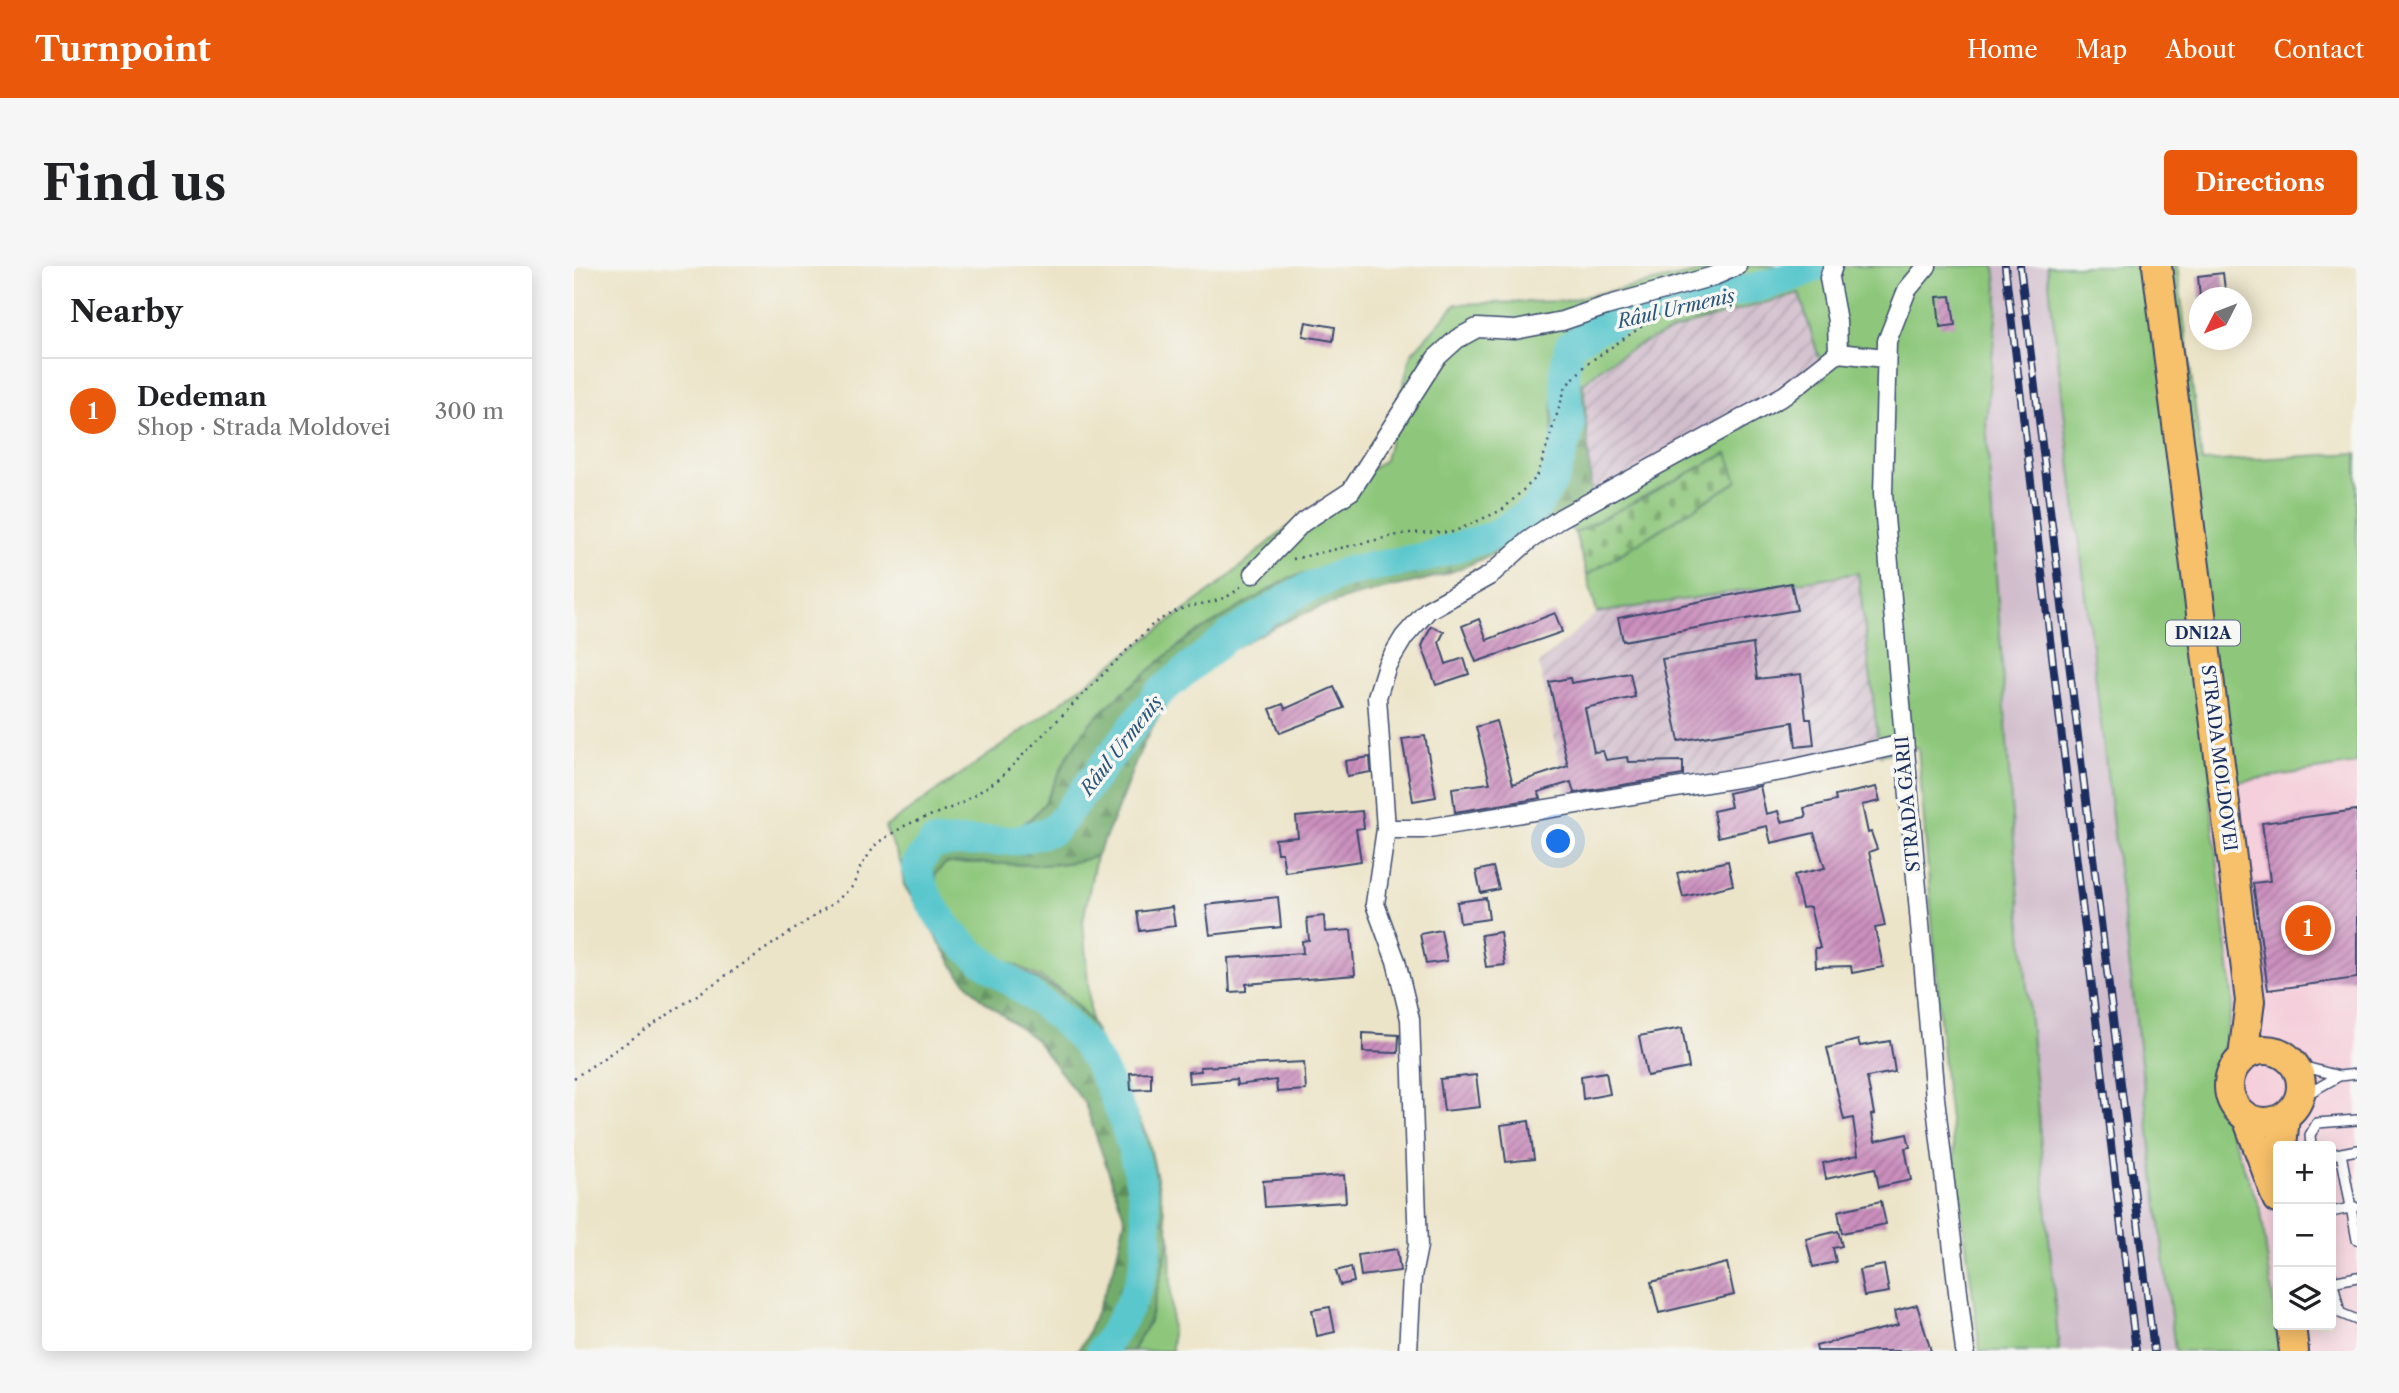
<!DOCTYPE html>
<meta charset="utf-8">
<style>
:root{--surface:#fff;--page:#f6f6f6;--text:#202124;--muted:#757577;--line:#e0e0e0;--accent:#ea580c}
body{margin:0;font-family:"Libre Caslon Text",serif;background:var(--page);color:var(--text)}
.controls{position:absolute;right:21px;bottom:21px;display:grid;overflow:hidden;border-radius:7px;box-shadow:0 4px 18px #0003}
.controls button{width:63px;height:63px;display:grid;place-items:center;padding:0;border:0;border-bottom:2px solid var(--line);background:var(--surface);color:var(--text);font:35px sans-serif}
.compass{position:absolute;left:1615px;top:21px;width:63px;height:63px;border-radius:50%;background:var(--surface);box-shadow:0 4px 18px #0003;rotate:228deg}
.you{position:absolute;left:985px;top:576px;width:24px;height:24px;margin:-18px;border:5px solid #fff;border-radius:50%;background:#1a73e8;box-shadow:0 0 0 10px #1a73e833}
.badge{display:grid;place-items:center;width:46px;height:46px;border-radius:50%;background:var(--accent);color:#fff;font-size:23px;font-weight:700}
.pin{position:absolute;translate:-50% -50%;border:4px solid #fff;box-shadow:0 2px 7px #0006}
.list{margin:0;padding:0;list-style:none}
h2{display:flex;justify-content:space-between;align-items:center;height:91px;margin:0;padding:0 28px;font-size:30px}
h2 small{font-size:23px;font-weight:400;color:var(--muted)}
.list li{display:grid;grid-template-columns:46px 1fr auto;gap:21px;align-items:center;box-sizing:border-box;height:105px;padding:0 28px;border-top:2px solid var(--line)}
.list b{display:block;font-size:26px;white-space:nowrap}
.list p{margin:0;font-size:23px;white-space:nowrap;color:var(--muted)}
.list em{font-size:23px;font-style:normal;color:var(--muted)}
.icon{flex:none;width:38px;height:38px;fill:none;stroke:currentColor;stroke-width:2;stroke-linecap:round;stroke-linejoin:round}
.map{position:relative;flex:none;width:1783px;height:1085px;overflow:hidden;border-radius:7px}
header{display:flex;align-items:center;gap:42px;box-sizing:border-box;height:98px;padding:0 35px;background:var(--accent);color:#fff}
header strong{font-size:33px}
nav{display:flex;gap:38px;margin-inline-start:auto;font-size:24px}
.intro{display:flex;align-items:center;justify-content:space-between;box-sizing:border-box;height:168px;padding:0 42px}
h1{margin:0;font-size:49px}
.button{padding:18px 32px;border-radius:7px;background:var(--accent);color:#fff;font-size:24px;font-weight:700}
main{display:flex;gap:42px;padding:0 42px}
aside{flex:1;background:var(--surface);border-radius:7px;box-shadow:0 4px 18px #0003}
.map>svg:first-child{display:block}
.built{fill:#f5cfdb;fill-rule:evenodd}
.industrial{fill:url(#industrial-furrows)}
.railway{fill:#d1bdcc}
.grass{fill:#8ec77b;stroke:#547b6c;stroke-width:2}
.forest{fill:url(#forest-firs);stroke:#466e64;stroke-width:2}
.cemetery{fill:url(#cemetery-stones);stroke:#547b6c;stroke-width:2}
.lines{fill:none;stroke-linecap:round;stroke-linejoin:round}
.river{stroke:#5ac7cd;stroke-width:30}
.building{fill:url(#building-hatch)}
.lane-casing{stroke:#3a4a6e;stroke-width:12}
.street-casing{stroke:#3a4a6e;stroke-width:21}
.primary-casing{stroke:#3a4a6e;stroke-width:32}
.path{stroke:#3a4a6e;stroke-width:2.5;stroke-dasharray:2 5;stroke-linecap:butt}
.lane{stroke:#fff;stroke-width:9}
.street{stroke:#fff;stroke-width:18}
.primary{stroke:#f7c06b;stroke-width:28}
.rail-casing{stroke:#1b2f5e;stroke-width:8}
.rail{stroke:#f6f6f2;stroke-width:5;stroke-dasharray:16;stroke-linecap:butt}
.labels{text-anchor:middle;stroke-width:7;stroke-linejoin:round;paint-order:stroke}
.shield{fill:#f6f6f2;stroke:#5d6b8a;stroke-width:2}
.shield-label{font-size:16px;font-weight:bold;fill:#1b2f5e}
.street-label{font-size:18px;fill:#1b2f5e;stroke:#f6f6f2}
.water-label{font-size:19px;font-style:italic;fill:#2b557a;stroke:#f6f6f2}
</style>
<header>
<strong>Turnpoint</strong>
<nav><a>Home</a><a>Map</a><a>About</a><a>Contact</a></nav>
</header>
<div class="intro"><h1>Find us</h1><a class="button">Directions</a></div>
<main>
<aside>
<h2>Nearby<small></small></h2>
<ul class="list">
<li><span class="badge">1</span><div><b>Dedeman</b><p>Shop · Strada Moldovei</p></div><em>300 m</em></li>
</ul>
</aside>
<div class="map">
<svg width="1783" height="1085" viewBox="0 0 1783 1085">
<defs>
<pattern id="industrial-furrows" width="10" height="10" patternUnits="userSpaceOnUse" patternTransform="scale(1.75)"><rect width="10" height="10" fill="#d1bdcc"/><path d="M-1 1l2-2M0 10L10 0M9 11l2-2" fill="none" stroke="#a99aa9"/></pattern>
<pattern id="forest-firs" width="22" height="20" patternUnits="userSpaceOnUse" patternTransform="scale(1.75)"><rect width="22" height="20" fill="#72ac6b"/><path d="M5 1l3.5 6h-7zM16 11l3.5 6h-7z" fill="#5d8c5b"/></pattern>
<pattern id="cemetery-stones" width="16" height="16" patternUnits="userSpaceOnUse" patternTransform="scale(1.75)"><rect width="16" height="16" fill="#8ec77b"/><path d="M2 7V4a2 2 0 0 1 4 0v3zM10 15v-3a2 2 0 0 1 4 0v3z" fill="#73a268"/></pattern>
<pattern id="building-hatch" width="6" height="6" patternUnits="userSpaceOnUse" patternTransform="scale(1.75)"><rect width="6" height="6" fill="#cb8fbd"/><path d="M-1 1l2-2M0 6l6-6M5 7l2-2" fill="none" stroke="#a4759d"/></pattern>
</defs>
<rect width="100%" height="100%" fill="#f6f6f2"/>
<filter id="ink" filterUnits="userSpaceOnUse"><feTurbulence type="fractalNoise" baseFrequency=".0143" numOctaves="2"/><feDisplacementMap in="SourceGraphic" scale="14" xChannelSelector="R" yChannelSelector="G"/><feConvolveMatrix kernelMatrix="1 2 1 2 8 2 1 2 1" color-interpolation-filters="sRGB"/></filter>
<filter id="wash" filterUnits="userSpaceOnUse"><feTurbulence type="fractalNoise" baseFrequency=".00686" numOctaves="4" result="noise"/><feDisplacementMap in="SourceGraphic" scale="28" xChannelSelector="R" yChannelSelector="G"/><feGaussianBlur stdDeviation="1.57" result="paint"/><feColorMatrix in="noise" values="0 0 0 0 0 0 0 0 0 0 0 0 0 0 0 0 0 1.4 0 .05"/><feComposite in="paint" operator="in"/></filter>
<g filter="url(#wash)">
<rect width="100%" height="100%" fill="#ece4c8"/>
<path class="built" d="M1783 498V1085H1706L1687 945 1644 834 1645 803 1659 736 1635 519ZM1704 880H1757V1059H1704Z"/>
<path class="industrial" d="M1225 26 1251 111 1018 234 1009 118 1024 103 1066 76Z
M1284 306 1306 489 994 534 965 398 1023 347Z"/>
<path class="railway" d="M1421 0H1473L1601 1085H1485L1438 551 1412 155 1424 30Z"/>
<path class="grass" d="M1154 0H1421L1424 30 1412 155 1438 551 1485 1085H1406L1371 815 1344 481 1306 489 1284 307 1023 347 1013 309 1162 216 1153 187 1001 267 988 254 1018 234 1251 111 1225 27C1154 49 1062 64 1009 118L1004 115 979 126 978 193 965 222 945 240 911 263 715 312 493 491 471 537 457 552 443 562 341 581 327 598 311 561 443 469 642 321 710 264 811 194 837 88 882 38 990 35Z
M1473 0H1603L1628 196 1783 187V498L1635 520 1659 736 1645 803 1644 834 1687 945 1706 1085H1601Z
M522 590 509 655 517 756C509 747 501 735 492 728 441 688 368 690 361 608L372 597C423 594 473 607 522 590Z
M596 972 598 1085H558L575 1056Z"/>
<path class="forest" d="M1004 115 1009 118 1018 234C972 259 921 291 871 308 837 319 801 323 768 334 712 351 633 391 595 436 561 477 549 543 522 590 473 607 423 594 372 597L361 608 363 630 401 681 492 728 517 756 574 872 596 972 575 1056 558 1085H503L511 1074 540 1002 551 953 511 838 461 773 406 732 384 707 330 619 327 598 341 581 374 568 443 562 457 553 471 537 493 491 515 458 548 427 614 372 715 312 911 263 945 240 965 222 978 193 979 126Z"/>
<path class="cemetery" d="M1153 187 1163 215 1013 309 1001 267Z"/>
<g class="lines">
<path class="river" d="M527 1085C547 1057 567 1024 572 989 580 935 544 814 507 773 449 708 369 696 342 600L359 577 443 574 480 564 584 428 654 370 727 325 774 305 852 291 921 269 962 242 981 211 996 160 990 104 996 79C1066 29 1165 38 1243 0"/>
</g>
<g id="blocks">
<path class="building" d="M1649 7 1652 32H1626L1624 10Z
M1377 30 1381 59 1366 61 1363 31Z
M732 56 761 61 759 75 729 70Z
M1217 317 1223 344 1049 375 1044 352Z
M981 347 988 366 902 396 888 360 905 353 913 374Z
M857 360 870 366 865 376 872 398 890 392 895 408 862 419 848 380Z
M1179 378 1183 413 1227 408 1232 453H1237L1240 479 1222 481 1219 456 1105 475 1088 393Z
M1056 407 1061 431 1011 442 1020 486 1029 485 1032 494 1053 491 1054 496 1109 495V509L1000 527 997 516 964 526 967 532 881 546 878 522 916 517 902 461 922 455 939 518 994 500 975 416 996 412 997 417Z
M760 421 770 442 706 467 696 443 709 438 711 443Z
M851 470 862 531 839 535 828 473Z
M796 491 797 506 773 510 771 495Z
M1186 520 1192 548 1204 545 1207 556 1232 551 1230 542 1262 535 1261 530 1302 521 1306 535 1288 539 1294 567 1297 566 1303 583 1295 586 1311 660 1301 662 1309 701 1278 707 1277 700 1242 701 1241 682H1246L1236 641 1228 642 1220 609 1251 602 1240 567 1197 577 1193 560 1144 571 1139 545 1157 541 1154 527Z
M1783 544V712L1694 724 1679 617 1696 615 1688 557Z
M788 545 790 562 782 563 787 595 711 606 708 587H703L701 573 724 571 722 551Z
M1154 595 1159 619 1109 631 1103 607Z
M919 601 925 623 907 627 902 605Z
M704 631 707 661 636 669 632 639Z
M912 632 915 653 886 657 883 636Z
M598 641 601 660 566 665 563 646Z
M750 650 751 666 777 664 781 709 672 718V725L656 726 654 692 729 687 728 675 735 674 733 652Z
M867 664 873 695 852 698 846 668Z
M926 666 931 699 912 701 907 669Z
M1108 762 1115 802 1073 810 1065 770Z
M789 767 825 769 824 787 789 786Z
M1284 774 1286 780 1316 775 1321 806 1293 811 1300 848 1297 849 1301 875 1333 868 1336 881 1331 882 1337 914 1305 921 1301 902 1252 913 1249 897 1284 889 1279 852 1270 854 1253 782Z
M730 796 732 824 703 826 702 814 663 819 662 813 615 817 614 806 627 805 626 801Z
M577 806V823L557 824 556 807Z
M1032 806 1036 828 1009 833 1007 810Z
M902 809 906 841 870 845 866 813Z
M955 855 960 893 932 896 927 859Z
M770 909 772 936 691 941 689 915Z
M1307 935 1312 958 1268 967 1264 945Z
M1264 965 1268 980 1259 982 1262 996 1239 1001 1232 973Z
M823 983 826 1005 787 1010 784 989Z
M1153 997 1160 1029 1085 1047 1077 1016Z
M1310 999 1315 1026 1290 1030 1285 1004Z
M777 1001 780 1016 766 1019 762 1005Z
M1343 1039 1357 1085H1243L1242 1080 1324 1059 1321 1045Z
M756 1041 761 1066 743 1070 738 1044Z"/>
</g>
</g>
<g filter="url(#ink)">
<use href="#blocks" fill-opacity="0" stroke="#3a4a6e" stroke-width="2"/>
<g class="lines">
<g class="lane-casing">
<path id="lane" d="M1720 798 1765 810
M1726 832 1765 810 1783 808
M1737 880 1736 869 1743 857 1783 854
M1767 887 1783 974
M1757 889 1783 884
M1757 946 1781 941
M1757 1008 1766 1047 1783 1054
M1758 1016 1783 1011"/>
</g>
<g class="street-casing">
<path id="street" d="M1259 0 1255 12 1263 55 1264 87
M1353 0 1333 24 1313 75 1309 228 1361 832 1391 1085
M679 308 728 257 777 225 862 92 883 73 903 62 941 64 988 55 1032 40 1140 10 1163 0
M812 563H849L1213 504 1329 478
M834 1085 838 1010 844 980 836 753 822 695 801 638 812 563 803 431 813 399 830 371 854 344 915 310 954 275 987 252 1211 129 1264 87 1311 92"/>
</g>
<g class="primary-casing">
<path id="primary" d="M1583 0 1676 735 1669 791
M1655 820a36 36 0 1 1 72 0a36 36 0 1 1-72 0Z
M1673 852 1703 933
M1708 880 1711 851
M1717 1059 1720 1085"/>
</g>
<path class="path" d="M719 293 832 267 879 266 928 244 963 211 992 120 1014 97 1095 42
M0 812 261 636 279 620 287 600 303 577 332 559 387 538 425 513 580 357C588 353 597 347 605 344 628 335 649 339 667 320"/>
<use href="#lane" class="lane"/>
<use href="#street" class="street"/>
<use href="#primary" class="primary"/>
<g class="rail-casing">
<path id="rail" d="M1431 0 1562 1085
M1446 0 1580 1085"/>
</g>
<use href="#rail" class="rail"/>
</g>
</g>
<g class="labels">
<rect class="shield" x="1592" y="354.5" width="74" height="25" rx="5"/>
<g class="shield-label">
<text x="1629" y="373">DN12A</text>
</g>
<g class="street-label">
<text transform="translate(1645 492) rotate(83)" y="6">STRADA MOLDOVEI</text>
<text transform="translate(1334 538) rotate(-95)" y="6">STRADA GĂRII</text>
</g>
<g class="water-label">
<text transform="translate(1102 42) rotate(-13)" y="7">Râul Urmeniș</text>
<text transform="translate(547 479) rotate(-52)" y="7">Râul Urmeniș</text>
</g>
</g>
</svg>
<div class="controls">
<button>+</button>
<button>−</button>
<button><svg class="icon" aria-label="layers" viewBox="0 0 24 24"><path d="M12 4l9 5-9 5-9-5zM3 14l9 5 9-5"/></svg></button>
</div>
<svg class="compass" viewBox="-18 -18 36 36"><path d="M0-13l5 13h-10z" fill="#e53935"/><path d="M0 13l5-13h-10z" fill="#757577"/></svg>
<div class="you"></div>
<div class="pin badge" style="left:1734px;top:662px">1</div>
</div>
</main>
